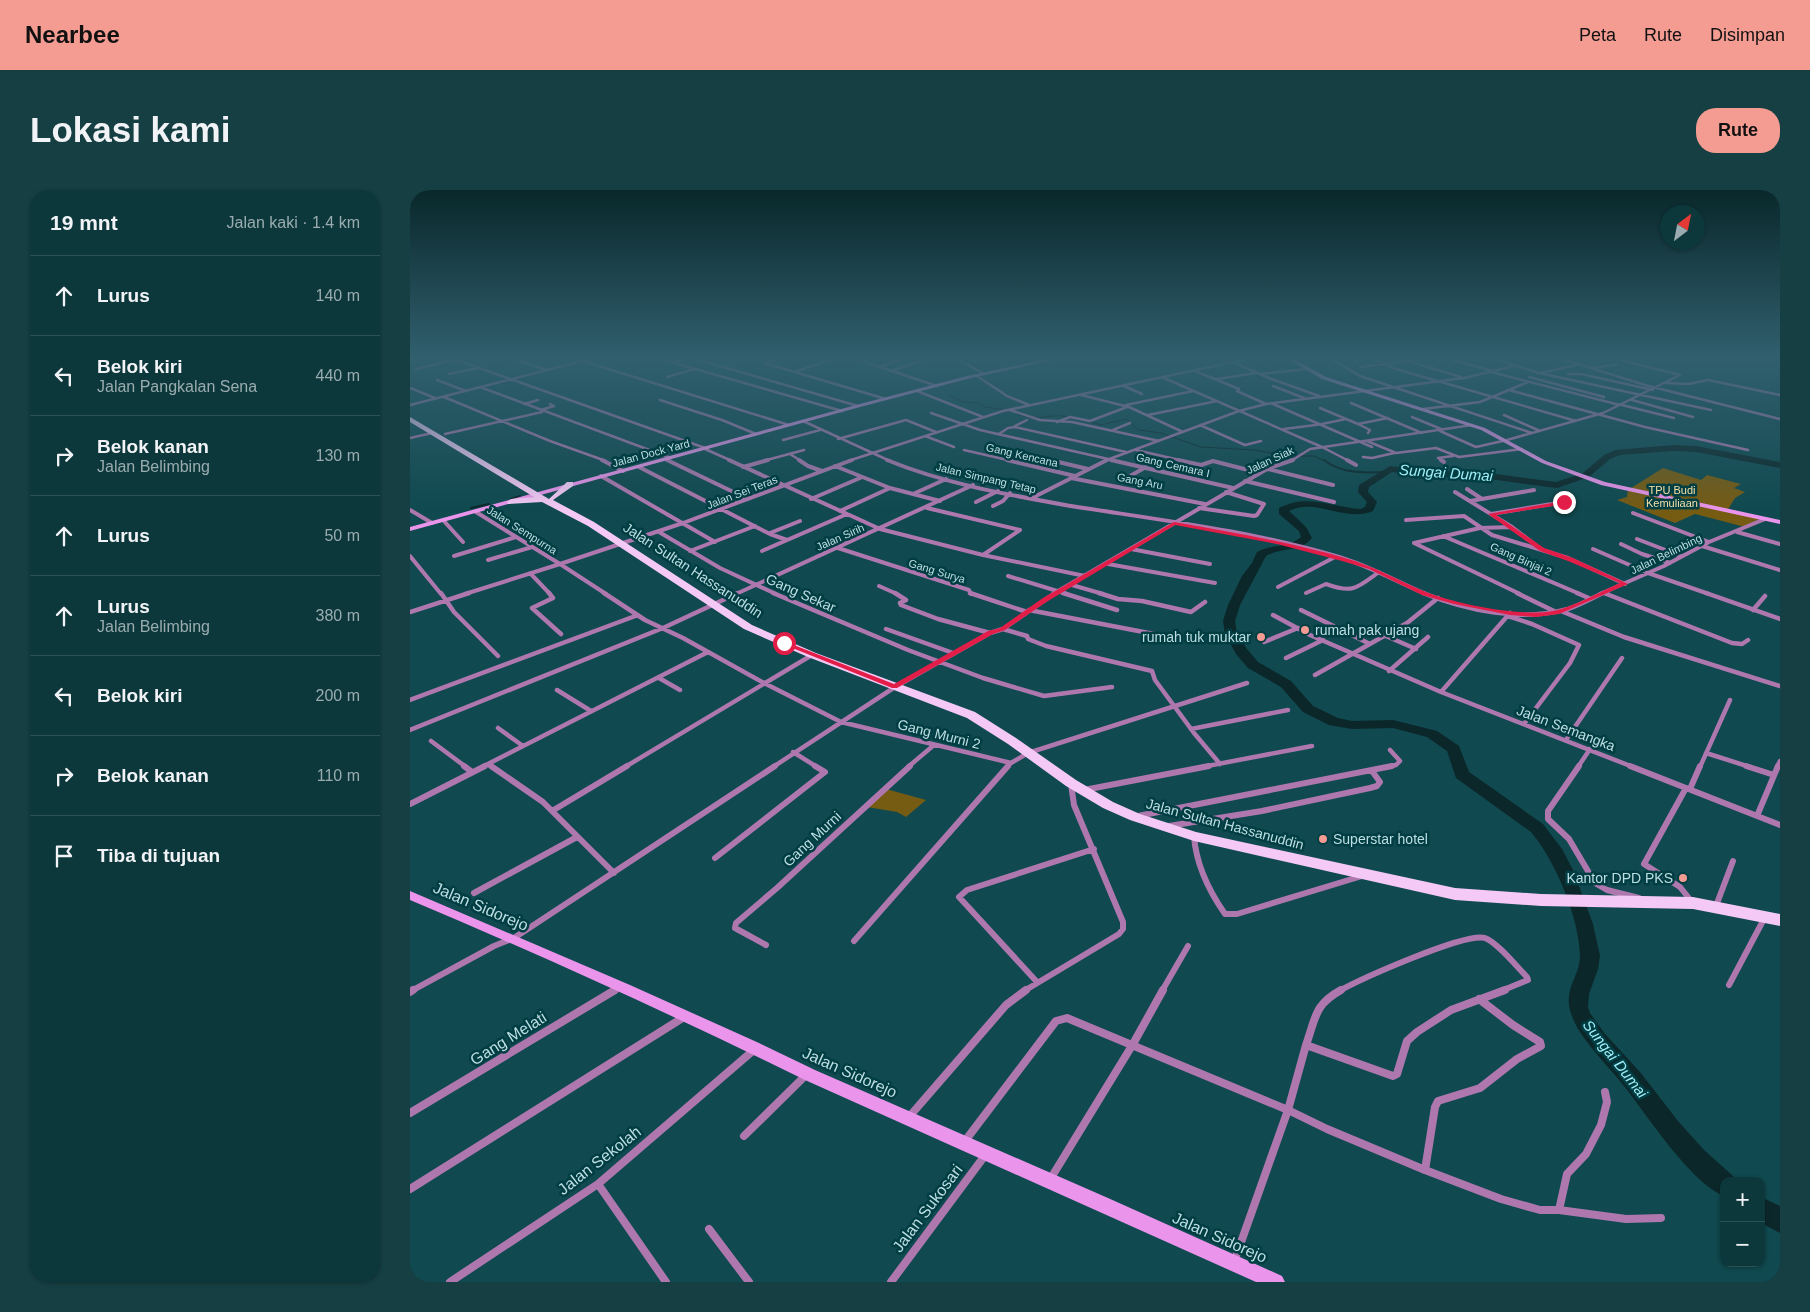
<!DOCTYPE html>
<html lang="id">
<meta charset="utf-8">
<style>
:root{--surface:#0c373b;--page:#153f42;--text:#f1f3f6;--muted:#9aacaf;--line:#2c5155;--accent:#f59c92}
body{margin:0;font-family:Arial,sans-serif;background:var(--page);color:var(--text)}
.controls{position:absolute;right:15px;bottom:15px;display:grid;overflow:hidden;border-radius:10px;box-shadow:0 1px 4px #0004}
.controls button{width:45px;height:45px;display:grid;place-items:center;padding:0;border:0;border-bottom:1px solid var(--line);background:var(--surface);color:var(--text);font:25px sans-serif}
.compass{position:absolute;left:1250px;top:15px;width:45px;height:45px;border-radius:50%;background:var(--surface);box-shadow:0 1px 4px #0004;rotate:32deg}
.stop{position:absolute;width:15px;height:15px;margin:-11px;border:4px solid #e11d48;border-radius:50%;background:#fff}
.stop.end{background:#e11d48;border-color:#fff;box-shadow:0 1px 5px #0008}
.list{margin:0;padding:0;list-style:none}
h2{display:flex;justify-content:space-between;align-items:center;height:65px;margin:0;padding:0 20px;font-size:21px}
h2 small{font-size:16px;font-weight:400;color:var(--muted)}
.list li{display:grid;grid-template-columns:32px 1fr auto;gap:15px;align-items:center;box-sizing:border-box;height:80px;padding:0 20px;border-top:1px solid var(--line)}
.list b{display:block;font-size:19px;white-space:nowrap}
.list p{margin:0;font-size:16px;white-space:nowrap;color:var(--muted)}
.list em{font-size:16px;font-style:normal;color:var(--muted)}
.icon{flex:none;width:28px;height:28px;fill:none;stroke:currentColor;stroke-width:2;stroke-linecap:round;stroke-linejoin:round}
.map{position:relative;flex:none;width:1370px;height:1092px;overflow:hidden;border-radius:20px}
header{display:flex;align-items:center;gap:30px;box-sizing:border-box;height:70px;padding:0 25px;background:var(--accent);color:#111}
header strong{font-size:24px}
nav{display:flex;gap:28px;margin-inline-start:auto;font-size:18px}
.intro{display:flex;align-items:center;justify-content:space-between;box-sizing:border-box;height:120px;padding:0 30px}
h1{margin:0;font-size:35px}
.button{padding:12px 22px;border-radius:20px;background:var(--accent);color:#111;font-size:18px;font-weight:700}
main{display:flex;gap:30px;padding:0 30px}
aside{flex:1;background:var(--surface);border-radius:20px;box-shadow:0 1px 4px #0004}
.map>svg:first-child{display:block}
.green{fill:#765b13}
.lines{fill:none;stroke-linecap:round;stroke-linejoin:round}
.stream-far1{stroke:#0c272a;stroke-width:1}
.stream{stroke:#0c272a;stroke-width:2}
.river{fill:#0c272a;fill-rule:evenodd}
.street-far4{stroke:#ae78ae;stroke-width:2.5}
.street-far3{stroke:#ae78ae;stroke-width:4}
.street-far2{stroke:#ae78ae;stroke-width:4.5}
.street-far1{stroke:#ae78ae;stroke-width:6}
.street{stroke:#ae78ae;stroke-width:8}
.secondary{fill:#eb94ec;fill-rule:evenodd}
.primary{fill:#f5c9f5;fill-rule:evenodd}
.route{fill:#e11d48}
.poi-dot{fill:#f59c92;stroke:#003e44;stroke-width:2}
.labels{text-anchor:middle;stroke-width:5;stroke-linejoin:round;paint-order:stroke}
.far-street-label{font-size:11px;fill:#bddee3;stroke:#003e44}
.far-park-label{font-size:11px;fill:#f8dfa7;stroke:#003e44}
.street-label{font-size:14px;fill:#bddee3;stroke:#003e44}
.poi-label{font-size:14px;fill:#bddee3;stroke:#003e44;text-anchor:start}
.water-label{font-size:15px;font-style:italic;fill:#a0eef8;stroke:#003e44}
.near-street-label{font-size:16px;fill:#bddee3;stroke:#003e44}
</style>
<header>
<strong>Nearbee</strong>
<nav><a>Peta</a><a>Rute</a><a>Disimpan</a></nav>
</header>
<div class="intro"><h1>Lokasi kami</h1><a class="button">Rute</a></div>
<main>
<aside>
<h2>19 mnt<small>Jalan kaki · 1.4 km</small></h2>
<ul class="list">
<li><svg class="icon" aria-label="ahead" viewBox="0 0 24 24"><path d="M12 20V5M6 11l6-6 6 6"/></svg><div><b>Lurus</b></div><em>140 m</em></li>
<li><svg class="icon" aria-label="left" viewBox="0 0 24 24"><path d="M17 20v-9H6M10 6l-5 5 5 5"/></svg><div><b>Belok kiri</b><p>Jalan Pangkalan Sena</p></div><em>440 m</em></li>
<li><svg class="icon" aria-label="right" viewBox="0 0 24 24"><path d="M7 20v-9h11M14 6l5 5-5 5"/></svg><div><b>Belok kanan</b><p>Jalan Belimbing</p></div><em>130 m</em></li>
<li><svg class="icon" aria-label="ahead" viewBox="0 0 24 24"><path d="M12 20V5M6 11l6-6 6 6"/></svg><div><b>Lurus</b></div><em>50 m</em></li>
<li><svg class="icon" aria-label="ahead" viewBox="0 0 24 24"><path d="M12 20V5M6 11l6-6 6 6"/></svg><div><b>Lurus</b><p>Jalan Belimbing</p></div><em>380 m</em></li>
<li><svg class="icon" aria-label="left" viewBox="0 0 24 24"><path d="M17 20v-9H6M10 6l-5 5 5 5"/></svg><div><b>Belok kiri</b></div><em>200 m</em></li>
<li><svg class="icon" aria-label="right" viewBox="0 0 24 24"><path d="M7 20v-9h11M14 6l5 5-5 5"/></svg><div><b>Belok kanan</b></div><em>110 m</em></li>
<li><svg class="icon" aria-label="arrive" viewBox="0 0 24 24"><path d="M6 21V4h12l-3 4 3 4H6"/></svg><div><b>Tiba di tujuan</b></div></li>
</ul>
</aside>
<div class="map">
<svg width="1370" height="1092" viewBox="0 0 1370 1092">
<rect width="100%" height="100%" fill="#10494f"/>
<path class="green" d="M1253 278 1291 290 1297 285 1331 294 1324 298 1335 302 1325 308 1317 321 1351 328 1335 337 1285 324 1265 333 1207 310 1217 307 1218 300Z
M476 599 516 610 496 627 487 622 457 617Z"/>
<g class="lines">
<path class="stream-far1" d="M538 205 553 212 569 213 575 217 597 220
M607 224C630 233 643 221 661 228
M678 231 691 235 716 229 729 240 751 243 791 257 844 260 879 266H904L915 271"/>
<path class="stream" d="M914 270C932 284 953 283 975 282
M101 309 110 306
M61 318 79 314"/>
<path class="river" d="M1264 255 1286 256 1370 272V278L1286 262 1264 261 1210 265 1200 269 1179 287 1147 298 1064 287H1020L982 282 959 297 958 302 967 312 963 321C935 333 906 307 879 321L896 337 902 348C890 363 871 357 856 366L830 415 825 431 827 444 837 459 848 472 881 491 903 516 928 528 942 531 983 530 1027 541 1049 556 1059 582 1133 634 1152 659 1163 680 1183 734 1190 766 1188 779 1179 804 1178 817 1180 823 1195 844 1230 882 1268 931 1294 960 1323 986 1325 991H1314V1006C1280 992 1237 925 1214 896 1199 877 1181 860 1168 839 1158 820 1155 809 1164 789 1167 782 1170 774 1170 766 1169 727 1146 672 1121 642L1046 588 1037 561 1017 547 983 538 942 539 919 535 893 522 871 497 838 478 826 464 815 444 813 431 818 415 832 386 842 373 847 362C861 354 879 358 891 347L889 341 869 324V318C897 303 922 317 951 319L955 317 957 312 948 302 949 295 980 276 1020 281H1064L1146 292 1173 283 1194 265 1205 260Z
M1351 1007 1370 1016V1043L1351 1033Z"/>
<path class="street-far4" d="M41 168 298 259
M101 168 137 180
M163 168 379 235
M247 168 432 221
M282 168 448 216
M369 168 354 173 476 209
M443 168 527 196
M546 168 574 184
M920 168 950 186 1122 243
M1002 168 1006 170 1019 168
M1035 168 1083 181
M1082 168 1129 183 1301 220
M1149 168 1235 195 1370 229
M1211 168 1206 169 1270 185
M0 170 7 168
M945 170 961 168 986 179 1166 231
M264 172 278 168
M825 173 859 188 909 206
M472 176 494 168
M950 177 998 171 1051 187
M1183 178 1208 174
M6 179 52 168
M484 180 519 168
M785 181 829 199 827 201 856 214
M384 182 426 168
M1081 182 1210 215
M1131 183 1166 175
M39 184 68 178
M850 184 897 179
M1158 184H1171L1243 200
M567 186 597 206 619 215
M257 187 285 179
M1119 187 1194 207
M754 188 912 257 939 271
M807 189 846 183
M27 190 56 201
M1256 193 1278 194 1298 190 1370 205
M714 196 732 204
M863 196 894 208
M70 197 261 268
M0 198 25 208
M1099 200 1235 237 1338 260
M507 201 573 227
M671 205 719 217 773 242
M34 207 140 251 196 271
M250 210 312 230 346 244
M1222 210 1283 227
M941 213 1012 243
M114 214 128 210
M863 214 962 257
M0 215 184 168
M716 215 783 201
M1212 215 1264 228
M910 218 948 234
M1013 219 1070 212 1118 192
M131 220 144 216 140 214
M600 220 630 230 662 232 749 251
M521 223 570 240 707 271
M738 225 807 211
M1094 225 1130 241
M1002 227 1031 239
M393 231 480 271
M647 232 660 227 680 231 717 217
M912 234 936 229
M790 235 835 255 851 251
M603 237 617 230
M874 239 913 234
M703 240 720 233
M1030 241 1066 257 1097 250 1193 223 1270 185
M958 243 960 240 948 234 978 228
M35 244 132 222
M589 244 598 238 605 237 716 262
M515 246 544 257
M0 248 22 243
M428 249 496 230 526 242
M373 250 410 240
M957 251 986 263 1026 258 1049 267 1112 259
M295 259 322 271
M554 260 602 271
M726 260 774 271
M380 264 391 271
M953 267 962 268 984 263
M257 270 260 271
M640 270 646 271
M353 271 394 260
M438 271 593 221 842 168
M694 271 829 221 856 214 1054 188 1104 176
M802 271H804
M881 271 900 259 1062 235
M1033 271 1028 268 1043 266"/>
<path class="street-far3" d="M192 270 213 281
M257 270 338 309
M319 270 470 339 573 365 675 386
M389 270 398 276 412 281
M477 270C535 294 599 305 661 316 750 330 842 341 929 367 960 376 987 392 1016 404
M597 270 665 286
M640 270 678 279
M701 270 823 298
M768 270 791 275 803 271 850 283
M937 270 946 275
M1031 270 1034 272
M425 276 480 298 530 311
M229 277 360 344 377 350
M333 277 358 270
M858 279 923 295
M191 286 305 352
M720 286 736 277
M661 288 795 314
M835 291 924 312
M1057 299 1072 309
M1045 302 1102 337 1127 356
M503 304 536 289
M622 308 697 270
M401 309 450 288
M1060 311 1124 300
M566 312 588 301
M583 316 593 311 600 303
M517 318 610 340 573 365
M789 318 844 326 847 325 854 314 816 302
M0 320 22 333
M430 321 480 298
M66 322 150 374
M1223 323 1299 352
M1081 324 1154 312
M33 330 53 352
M996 330 1054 326 1082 345 1158 368 1215 394
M1102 337 1070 338 1004 353 1110 404
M249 342 310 378 366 404
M1327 342 1370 354
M360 343 390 331
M1033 346 1170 404
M1227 349 1271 366
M1211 354 1232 364 1260 373
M1292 356 1370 380
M428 358 559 400 561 404
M721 359 800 374
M1183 359 1238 383 1299 404
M280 361 345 336
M352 361 437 324
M0 366 31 404
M44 366 106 347
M78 370 122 357
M698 374 805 393
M120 383 140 404
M598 386 657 404
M662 395 693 404
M469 396 487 404
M868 397 925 367
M896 403 916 394C943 404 947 398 969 382
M1194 403 1198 404
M55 404 150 374
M196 404 150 374 273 333 442 270
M326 404 563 295
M643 404 857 279 883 270
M1190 404 1254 376 1299 352 1355 329"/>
<path class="street-far2" d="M31 403 44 422 88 466
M139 403 143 408 122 418 151 444
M194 403 235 430 273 448 354 493 431 532 601 573 618 563 837 493
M363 403 498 460 573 488 634 506 702 497
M485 403 496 410 490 413 491 415 528 429 580 443
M560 403 617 422
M653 403 707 420
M689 403 708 409 732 411 781 422 795 412
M1013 403C1057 421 1111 432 1158 419 1170 415 1182 408 1193 403
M1107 403 1146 422
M1167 403 1181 409
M1194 403 1322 453 1332 454 1338 450
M1296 403 1370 429
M619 420 770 449
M891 420 960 454
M1343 420 1355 406
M1151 421 1214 447 1370 496
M0 422 59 403
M1100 423 1031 502 1223 577
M863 425 900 445 1031 502
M1098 426 1122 434 1169 455 1160 473 1114 534
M476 439 543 463
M593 439 617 446 618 449 636 456 742 481 745 490 784 543 810 574
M976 446 1006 459
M854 452 888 438
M876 468 913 450
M979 481 1018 447
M905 485 997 433 1028 408
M249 488 270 500
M147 500 181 521
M0 510 228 425
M88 538 113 556
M781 539 878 520
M0 540 253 438 328 403
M1156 550 1212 468
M21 551 56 577
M383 562 407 577
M1296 563 1340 577
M78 574 83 577
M72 577 298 462
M215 577 402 465
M363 577 485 497 580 443 593 439 645 403
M498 577 524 555
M597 577 601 573
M792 577 902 556
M977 577 986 575 990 571 980 560
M1168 577 1180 559
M1290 577 1320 510
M1367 577 1370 571"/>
<path class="street-far1" d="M54 576 62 582
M81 576 133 612 204 683
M1169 576 1138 621V629L1159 649 1185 693 1197 700 1229 708
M1220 576 1370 635
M1336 576 1364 585
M1276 598 1234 674 1270 697 1282 712
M1280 599 1290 576
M674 600 799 576
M0 614 75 576
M142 621 217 576
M728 626 982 576
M1347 626 1368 576
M759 636 852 621 960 598 967 596 970 592 962 581
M784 646C786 674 799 701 815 724H827L952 686
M305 668 415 582 405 576
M64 703 167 647
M1306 716 1323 671
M444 751 598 576
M356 755 325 738 326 733 367 698 500 576
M627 792 549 707 557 700 684 659
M1319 795 1355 727
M1 801 84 756 104 748 365 576
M203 801 210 797
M614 801 709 744 713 739V732L664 615 661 594
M752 801 778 756
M929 801C951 789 1055 742 1075 748 1088 753 1107 777 1117 787L1118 790 1091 801"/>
<path class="street" d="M0 802 3 800
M896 855 983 886 987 884 997 851 1007 842 1041 820 1095 800
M896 855C906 827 904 815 931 800
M0 923 205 800
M499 927 596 815 616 800
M334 946 397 884
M555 951 646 831 657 828 878 920 917 939 1015 980 1091 1009 1130 1020H1149L1216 1029 1251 1028
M1015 980 1025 917 1028 911 1070 898 1107 869 1131 856 1130 852 1103 835 1069 809
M641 988 723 854 753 800
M188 994 256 1092
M0 999 274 827
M1149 1020 1157 984 1176 964 1191 935 1197 912 1195 902
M299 1039 339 1092
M824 1072 878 920 896 855
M40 1092 188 994 345 859
M481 1092 576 964"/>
<path class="secondary" d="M643 168H653L557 189 450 217 0 341V337L446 215 557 186Z
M876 168H882L916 187 1075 238 1136 271 1195 292 1370 330V334L1191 295 1132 273 1071 240 912 189Z
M0 701 220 795 349 853 405 880 698 1008 872 1086 875 1092H846L395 890C265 826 133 766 0 710Z"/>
<path class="primary" d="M0 227 139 309 157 292H163V296L143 310 184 332 342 435 406 463 565 522 606 548 666 590 703 612 730 624 786 642 1045 698 1131 704 1283 707 1370 724V736L1283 719 1131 716 1045 710 784 651 720 630 693 618 656 596 598 554 557 528 398 467 334 439 178 336 132 312 98 314 97 312 101 309 124 307 0 232Z"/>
</g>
<linearGradient id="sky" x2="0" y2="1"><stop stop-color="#09282b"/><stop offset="0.52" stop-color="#315f6e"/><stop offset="1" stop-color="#315f6e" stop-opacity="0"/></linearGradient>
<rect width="1370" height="321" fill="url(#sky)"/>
<path class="route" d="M1154 311 1156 314 1086 325 1134 358 1163 368 1218 394 1149 424 1126 427 1100 425 1044 414 1012 405 959 379 932 371 867 354 765 335 638 411 595 440 583 444 487 498H482L370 453 376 452 484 494 578 441 590 438 633 408 764 332C821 342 879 352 935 368 964 376 989 391 1016 402 1047 414 1110 427 1143 421 1161 418 1192 401 1210 393L1158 371 1130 361 1078 324Z"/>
<g class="poi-dot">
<circle cx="895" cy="440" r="5"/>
<circle cx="851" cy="447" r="5"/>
<circle cx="913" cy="649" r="5"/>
<circle cx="1273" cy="688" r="5"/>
</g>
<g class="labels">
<g class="far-street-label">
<text transform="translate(241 263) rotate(-15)" y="4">Jalan Dock Yard</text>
<text transform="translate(612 265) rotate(13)" y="4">Gang Kencana</text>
<text transform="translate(860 270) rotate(-25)" y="4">Jalan Siak</text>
<text transform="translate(763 275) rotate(13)" y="4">Gang Cemara I</text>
<text transform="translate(576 288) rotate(13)" y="4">Jalan Simpang Tetap</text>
<text transform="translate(730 291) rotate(11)" y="4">Gang Aru</text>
<text transform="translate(332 302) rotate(-21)" y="4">Jalan Sei Teras</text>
<text transform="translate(112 340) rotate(32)" y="4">Jalan Sempurna</text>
<text transform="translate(430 347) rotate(-24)" y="4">Jalan Sirih</text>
<text transform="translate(1256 364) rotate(-26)" y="4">Jalan Belimbing</text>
<text transform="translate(1111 369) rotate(24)" y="4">Gang Binjai 2</text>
<text transform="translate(527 381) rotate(17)" y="4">Gang Surya</text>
</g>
<g class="far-park-label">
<text x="1262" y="304">TPU Budi<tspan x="1262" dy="13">Kemuliaan</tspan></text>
</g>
<g class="street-label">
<text transform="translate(283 380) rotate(33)" y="5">Jalan Sultan Hassanuddin</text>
<text transform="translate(391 403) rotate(24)" y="5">Gang Sekar</text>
<text transform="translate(1156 538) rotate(21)" y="5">Jalan Semangka</text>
<text transform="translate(529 544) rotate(14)" y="5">Gang Murni 2</text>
<text transform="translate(815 634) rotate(15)" y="5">Jalan Sultan Hassanuddin</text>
<text transform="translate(402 649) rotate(-43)" y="5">Gang Murni</text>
</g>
<g class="poi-label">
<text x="905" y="445">rumah pak ujang</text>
<text x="841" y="452" text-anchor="end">rumah tuk muktar</text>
<text x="923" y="654">Superstar hotel</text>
<text x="1263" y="693" text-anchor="end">Kantor DPD PKS</text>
</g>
<g class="water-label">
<text transform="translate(1036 283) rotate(4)" y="5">Sungai Dumai</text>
<text transform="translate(1205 869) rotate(52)" y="5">Sungai Dumai</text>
</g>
<g class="near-street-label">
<text transform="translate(71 716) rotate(23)" y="6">Jalan Sidorejo</text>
<text transform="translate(98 848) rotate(-32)" y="6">Gang Melati</text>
<text transform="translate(440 882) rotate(24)" y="6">Jalan Sidorejo</text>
<text transform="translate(189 970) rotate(-38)" y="6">Jalan Sekolah</text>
<text transform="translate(517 1018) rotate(-53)" y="6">Jalan Sukosari</text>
<text transform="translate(810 1047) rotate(24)" y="6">Jalan Sidorejo</text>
</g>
</g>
</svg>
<div class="controls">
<button>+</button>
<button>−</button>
</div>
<svg class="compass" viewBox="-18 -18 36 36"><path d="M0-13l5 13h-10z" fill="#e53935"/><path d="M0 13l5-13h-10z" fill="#9aacaf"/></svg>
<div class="stop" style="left:374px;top:453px"></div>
<div class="stop end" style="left:1154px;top:312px"></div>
</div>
</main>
